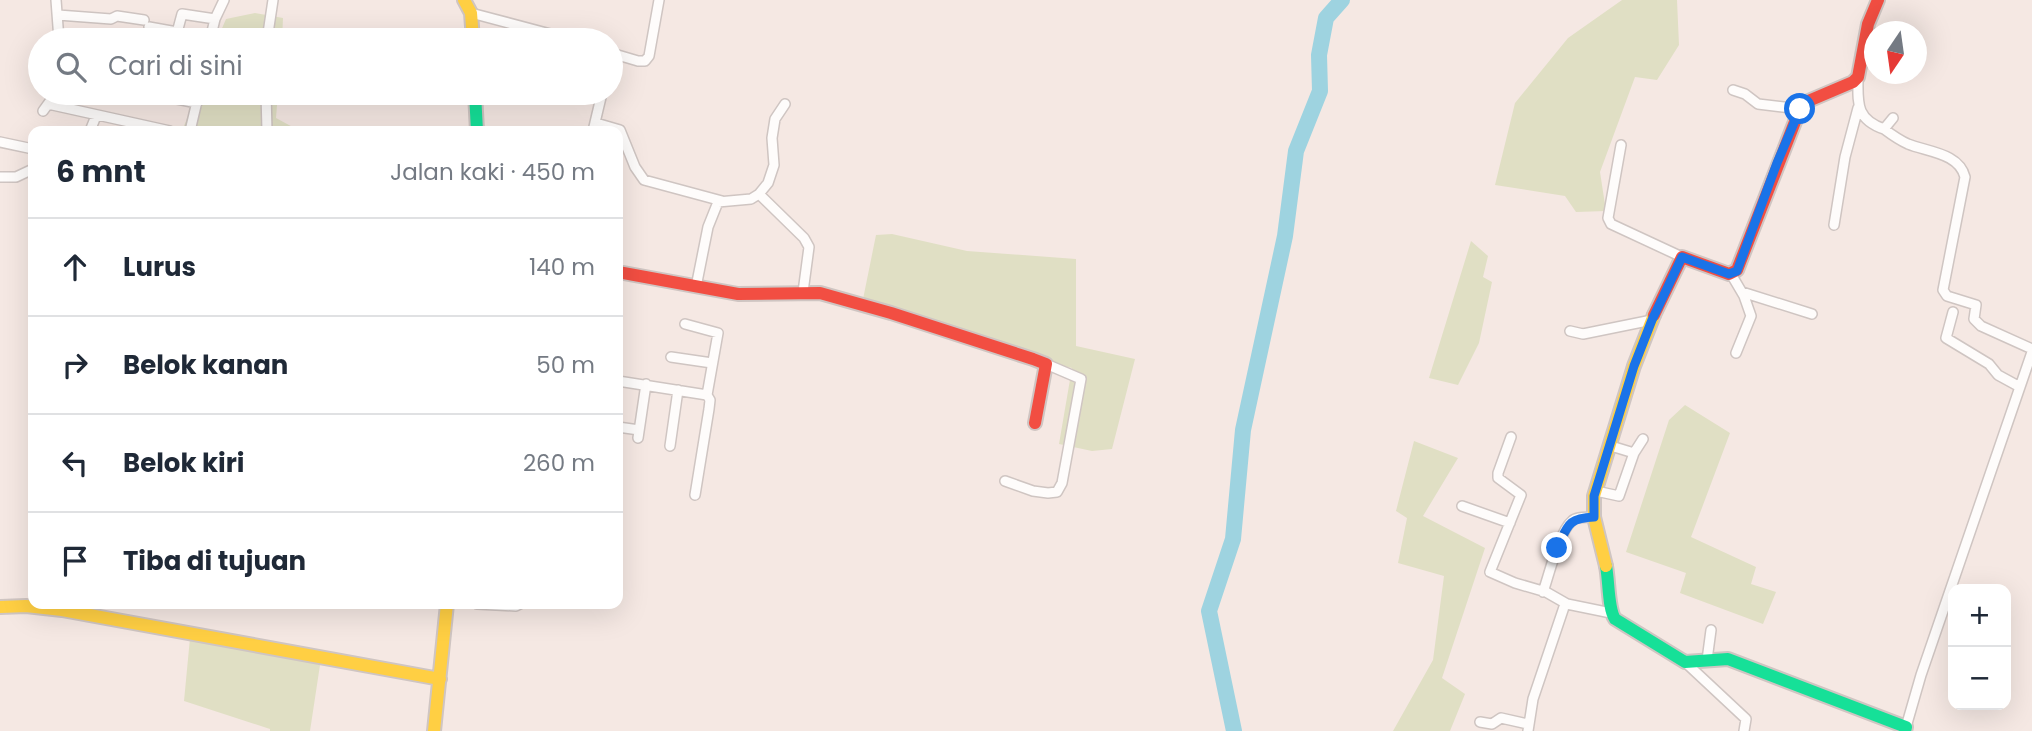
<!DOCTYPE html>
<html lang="id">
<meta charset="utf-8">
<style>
:root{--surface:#fff;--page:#f6f6f7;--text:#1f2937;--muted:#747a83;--line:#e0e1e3}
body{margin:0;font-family:Poppins,sans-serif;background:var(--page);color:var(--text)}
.controls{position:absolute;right:21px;bottom:21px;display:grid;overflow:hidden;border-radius:14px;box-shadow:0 7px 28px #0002}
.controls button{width:63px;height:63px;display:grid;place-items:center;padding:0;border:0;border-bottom:2px solid var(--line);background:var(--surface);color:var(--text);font:35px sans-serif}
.compass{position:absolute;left:1864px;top:21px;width:63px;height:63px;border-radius:50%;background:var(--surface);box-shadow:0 7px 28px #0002;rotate:193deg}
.stop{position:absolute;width:21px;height:21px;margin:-16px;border:5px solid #1a73e8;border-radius:50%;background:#fff}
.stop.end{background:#1a73e8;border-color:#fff;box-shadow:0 2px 7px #0008}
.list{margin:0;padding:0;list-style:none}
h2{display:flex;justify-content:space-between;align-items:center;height:91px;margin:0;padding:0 28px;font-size:30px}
h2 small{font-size:23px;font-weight:400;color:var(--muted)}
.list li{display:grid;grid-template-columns:46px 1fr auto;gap:21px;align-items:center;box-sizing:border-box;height:98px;padding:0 28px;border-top:2px solid var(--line)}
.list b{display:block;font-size:26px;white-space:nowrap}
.list em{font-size:23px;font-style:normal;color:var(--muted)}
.icon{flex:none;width:38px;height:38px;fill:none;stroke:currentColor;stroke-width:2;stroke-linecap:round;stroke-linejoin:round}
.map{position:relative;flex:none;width:2032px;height:731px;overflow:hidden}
.search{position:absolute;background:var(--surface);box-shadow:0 7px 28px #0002;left:28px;top:28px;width:595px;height:77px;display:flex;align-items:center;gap:18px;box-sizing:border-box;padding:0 24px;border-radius:38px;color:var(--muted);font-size:26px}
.panel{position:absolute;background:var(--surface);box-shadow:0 7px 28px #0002;left:28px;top:126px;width:595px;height:483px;border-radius:14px}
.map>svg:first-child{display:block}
.green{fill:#e0dfc4}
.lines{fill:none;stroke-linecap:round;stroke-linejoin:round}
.river{stroke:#9ed3e0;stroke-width:16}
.street-casing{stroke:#cfc5c2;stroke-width:12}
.fast-casing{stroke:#cfc5c2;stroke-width:16}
.slow-casing{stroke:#cfc5c2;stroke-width:16}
.jam-casing{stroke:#cfc5c2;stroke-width:16}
.street{stroke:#fefcfb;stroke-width:9}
.fast{stroke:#16e098;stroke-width:12}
.slow{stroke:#ffcf43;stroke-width:12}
.jam{stroke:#f24e42;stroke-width:12}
.route{stroke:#1a73e8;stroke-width:9}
</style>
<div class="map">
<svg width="2032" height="731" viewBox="0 0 2032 731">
<rect width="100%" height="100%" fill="#f5e8e3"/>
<path class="green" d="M1622 0H1677L1679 45 1657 80 1635 77 1600 172 1606 211 1576 212 1565 196 1495 185 1515 103 1568 38Z
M255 13 283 18 282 40H217L226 19Z
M197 93H278L276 118 300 131H182Z
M892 234 967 251 1076 259V346L1135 359 1112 449 1092 451 1059 444 1072 368 963 341 861 309 876 235Z
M1471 241 1488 256 1483 277 1492 282 1479 343 1458 385 1429 378Z
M1685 405 1730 433 1691 537 1756 567 1751 584 1776 592 1763 624 1680 593 1686 573 1626 552 1669 420Z
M1414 441 1458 458 1423 516 1485 548 1442 678 1465 694 1450 731H1393L1433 660 1444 576 1398 563 1407 518 1396 511Z
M190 638 255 646 320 665 310 731H270V729L184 701Z"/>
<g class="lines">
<path class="river" d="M1234 731 1209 611 1233 539 1243 430 1285 236 1296 151 1320 91 1319 55 1326 18 1342 0"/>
<g class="street-casing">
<path id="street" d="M56 0 59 40
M471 13 573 40
M58 15 111 19 117 16 144 20
M149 27 177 32
M434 39 473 36
M175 40 182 14 215 19
M210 40 215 19 224 0
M267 40 273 0
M611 53 638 61H645L649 56 659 0
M1858 77C1858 102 1855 119 1884 129L1893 118
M1733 90 1745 94 1758 104 1800 109
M147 93 197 103
M266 93 267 131
M48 104 170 131
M43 111 56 93
M596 123 620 130 635 167 644 180 722 201
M1884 129C1892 135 1899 140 1908 144 1928 152 1959 153 1965 177L1943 290 1947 296 1976 305 1974 319 1981 326 2032 349
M90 131 96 116
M190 131 199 93
M593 131 602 93
M0 142 33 149
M1621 145 1608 218 1611 224 1682 257
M0 177H16L33 169
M759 194 804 238 809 247 803 292
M1834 225 1845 157 1858 108
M1731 274 1744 296 1751 316 1736 353
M696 287 708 227 718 202 751 199 759 194 768 183 774 165 772 138 775 119 785 104
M1742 292 1812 314
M1953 312 1946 338 1989 364 1998 375 2020 387
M685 324 718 333 707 395
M1570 331 1583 334 1652 320
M671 357 712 363
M618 381 707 395 710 400 709 409 695 495
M618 427 639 430
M1511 437 1498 473V478L1521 495 1490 572 1515 583 1546 592 1567 604
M638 438 646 384
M670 446 678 390
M1611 446 1634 453 1643 439
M1005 481 1033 491 1048 493 1057 492 1062 483 1081 379 1046 364
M1596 491 1619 496 1634 453
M1462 506 1510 523
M1543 592C1549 575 1559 532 1572 521 1577 516 1587 518 1594 517
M477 604 516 606 520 604
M1707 660 1711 630
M1685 662 1746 719 1744 731
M1480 722 1492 724 1501 718 1528 724
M1906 727 1921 675 2032 352
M1528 731 1533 699 1564 607 1567 604 1611 613"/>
</g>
<g class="fast-casing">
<path id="fast" d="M475 93 477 131
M1606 566C1609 581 1608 609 1615 619L1685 662 1728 659 1906 727 1905 731"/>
</g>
<g class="slow-casing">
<path id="slow" d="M464 0 471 13 473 40
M1606 566 1594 517V496L1634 366 1654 315
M0 607 26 606 62 610 440 679
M434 731 447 604"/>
</g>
<g class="jam-casing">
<path id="jam" d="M618 272 738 294 820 293 891 313 1033 359 1046 364 1035 423
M1654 315 1682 257 1729 274 1737 270 1800 109 1806 102 1853 82 1858 77 1868 24 1878 0"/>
</g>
<use href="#street" class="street"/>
<use href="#fast" class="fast"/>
<use href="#slow" class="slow"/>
<use href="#jam" class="jam"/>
</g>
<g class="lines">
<path class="route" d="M1557 548C1568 526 1567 518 1594 517V496L1634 366 1652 320 1682 257 1729 274 1737 271 1777 163 1800 109"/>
</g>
</svg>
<div class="controls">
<button>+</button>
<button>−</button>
</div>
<svg class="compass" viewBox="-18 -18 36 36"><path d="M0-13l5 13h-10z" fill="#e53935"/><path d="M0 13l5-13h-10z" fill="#747a83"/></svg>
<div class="stop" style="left:1800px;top:109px"></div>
<div class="stop end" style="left:1557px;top:548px"></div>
<div class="search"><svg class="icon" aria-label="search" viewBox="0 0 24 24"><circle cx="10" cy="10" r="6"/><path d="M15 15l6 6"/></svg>Cari di sini</div>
<section class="panel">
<h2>6 mnt<small>Jalan kaki · 450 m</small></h2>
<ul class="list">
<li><svg class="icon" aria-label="ahead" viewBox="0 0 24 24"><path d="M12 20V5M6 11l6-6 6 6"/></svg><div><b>Lurus</b></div><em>140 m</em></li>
<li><svg class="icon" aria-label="right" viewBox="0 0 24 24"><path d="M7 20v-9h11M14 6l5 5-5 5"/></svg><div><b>Belok kanan</b></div><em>50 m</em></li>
<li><svg class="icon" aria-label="left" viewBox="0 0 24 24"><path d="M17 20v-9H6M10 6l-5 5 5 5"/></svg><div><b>Belok kiri</b></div><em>260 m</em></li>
<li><svg class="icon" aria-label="arrive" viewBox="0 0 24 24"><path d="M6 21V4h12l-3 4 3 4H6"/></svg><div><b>Tiba di tujuan</b></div></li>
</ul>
</section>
</div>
